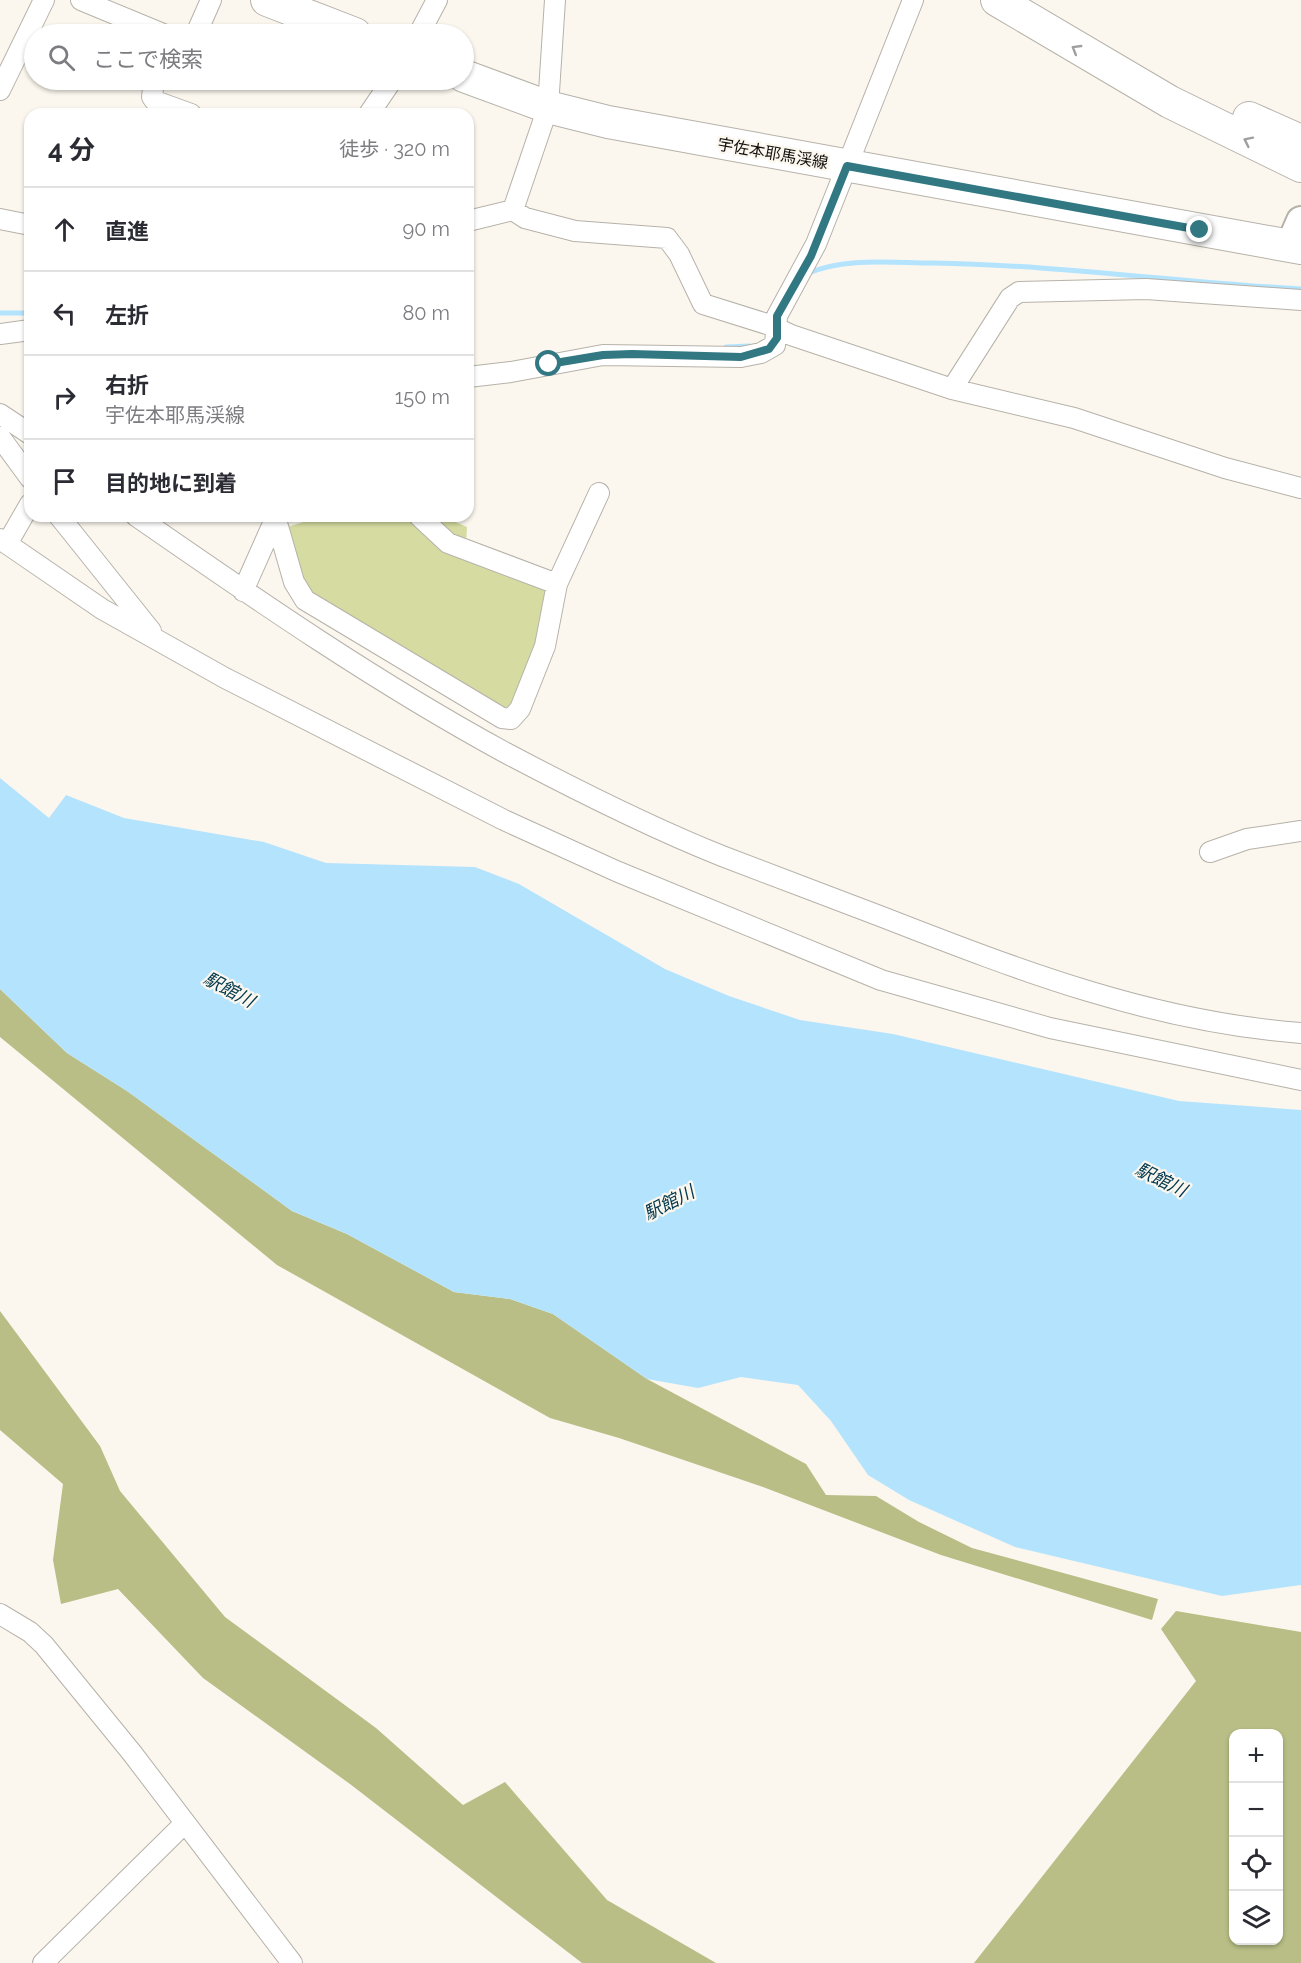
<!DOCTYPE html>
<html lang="ja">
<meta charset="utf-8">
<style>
:root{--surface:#fff;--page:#f2f2f3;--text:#2b2b33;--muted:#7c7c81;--line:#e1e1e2}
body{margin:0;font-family:Raleway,"Noto Sans JP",sans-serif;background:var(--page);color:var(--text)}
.controls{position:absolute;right:18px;bottom:18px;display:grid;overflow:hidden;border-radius:12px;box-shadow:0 2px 4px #0004}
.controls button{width:54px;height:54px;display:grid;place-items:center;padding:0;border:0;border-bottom:2px solid var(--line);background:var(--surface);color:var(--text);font:30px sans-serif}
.stop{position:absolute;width:18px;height:18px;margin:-14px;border:4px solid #317882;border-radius:50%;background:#fff}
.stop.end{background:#317882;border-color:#fff;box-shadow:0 2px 6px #0008}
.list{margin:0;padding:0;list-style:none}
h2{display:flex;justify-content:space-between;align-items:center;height:78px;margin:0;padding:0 24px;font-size:26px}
h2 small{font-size:20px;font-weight:400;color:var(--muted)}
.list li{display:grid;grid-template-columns:39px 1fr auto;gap:18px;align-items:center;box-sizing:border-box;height:84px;padding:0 24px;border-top:2px solid var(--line)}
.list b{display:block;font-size:22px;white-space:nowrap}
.list p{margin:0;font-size:20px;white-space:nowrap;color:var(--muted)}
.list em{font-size:20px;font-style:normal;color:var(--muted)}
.icon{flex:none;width:33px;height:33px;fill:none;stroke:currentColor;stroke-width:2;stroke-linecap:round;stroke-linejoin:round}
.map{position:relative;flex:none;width:1301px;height:1963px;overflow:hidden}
.search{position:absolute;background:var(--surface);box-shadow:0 2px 4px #0004;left:24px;top:24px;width:450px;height:66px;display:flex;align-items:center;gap:15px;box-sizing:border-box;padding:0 21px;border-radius:33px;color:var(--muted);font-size:22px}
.panel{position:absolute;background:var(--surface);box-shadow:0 2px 4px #0004;left:24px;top:108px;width:450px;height:414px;border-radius:18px}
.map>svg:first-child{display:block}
.green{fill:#d5dba1}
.forest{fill:#b8be85;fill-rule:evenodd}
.water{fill:#b4e3fe}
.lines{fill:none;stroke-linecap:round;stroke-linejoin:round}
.stream{stroke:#b4e3fe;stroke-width:5}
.street-casing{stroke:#b6b2a9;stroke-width:22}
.secondary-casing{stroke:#b6b2a9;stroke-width:32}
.primary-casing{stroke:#b6b2a9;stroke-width:34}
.street{stroke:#fff;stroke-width:20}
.secondary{stroke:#fff;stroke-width:28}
.primary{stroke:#fff;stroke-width:32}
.oneway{stroke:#a09f9e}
.route{stroke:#317882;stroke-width:8}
.labels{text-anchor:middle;stroke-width:4.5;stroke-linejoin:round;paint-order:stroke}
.street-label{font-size:16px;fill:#12100d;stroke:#fbf7ee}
.water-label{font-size:18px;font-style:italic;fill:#01364c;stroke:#fbf7ee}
</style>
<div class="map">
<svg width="1301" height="1963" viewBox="0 0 1301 1963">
<rect width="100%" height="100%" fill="#fbf7ee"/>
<path class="green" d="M343 516H442L467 527 466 543 548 585 531 671 506 713 311 600 284 528 313 519 341 521Z"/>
<path class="forest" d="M0 989 67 1053 127 1091 292 1211 347 1234 454 1292 510 1299 553 1314 647 1379 806 1464 826 1495 876 1496 919 1522 972 1548 1158 1599 1152 1620 941 1555 763 1487 619 1438 550 1418 277 1265 0 1037Z
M0 1311 100 1446 120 1491 225 1617 376 1728 463 1805 505 1782 607 1900 716 1963H582L350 1784 203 1678 118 1589 61 1604 53 1560 63 1484 0 1430Z
M1176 1611 1301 1632V1963H974L1196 1681 1161 1629ZM1234 1734H1278V1940H1234Z"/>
<path class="water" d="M0 778 49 818 66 795 124 818 264 842 326 863 475 867 519 884 665 969 729 996 800 1020 893 1034 1179 1101 1301 1110V1585L1222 1596 1015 1547 909 1500 868 1475 831 1421 798 1385 741 1377 698 1388 647 1379 553 1314 510 1299 454 1292 347 1234 292 1211 127 1091 67 1053 0 989Z"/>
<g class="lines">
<path class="stream" d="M806 274C845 257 892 263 933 263 1056 265 1178 282 1301 289
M0 313H30
M726 347 749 346"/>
<g class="street-casing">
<path id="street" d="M81 0 163 34
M196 34 211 0
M419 34 437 0
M154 80 152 97 155 101 191 114
M0 90 44 0
M369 114 392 80
M513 210 525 218 575 231 667 238 679 254 703 304 770 325 791 335 952 389 1074 418 1225 468 1301 488
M0 219 30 225
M468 221 513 210 548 107 555 0
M0 334 30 330
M468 377 511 372 603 355 741 357 761 353 775 345 777 316 816 244 913 0
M952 389 1010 298 1019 292 1146 289 1301 300
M0 414 30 434
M0 437 30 478
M59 516 151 631
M136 516C257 600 377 683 506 753 576 790 649 827 722 856 776 877 831 897 885 918 1021 971 1154 1022 1301 1033
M275 516 294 582 305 600 502 718 511 719 520 709 545 646 557 584 599 493
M419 516 448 543 557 584
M0 539 102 609 225 678 504 820 616 871 881 980 1050 1028 1301 1080
M7 544 30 504
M243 591 276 517
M1210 852 1247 839 1301 831
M0 1614 30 1632 44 1645 132 1753 292 1963
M43 1963 185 1823"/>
</g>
<g class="secondary-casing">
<path id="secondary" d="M1290 246 1301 221"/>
</g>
<g class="primary-casing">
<path id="primary" d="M267 0 355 34
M997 0 1170 102 1301 166
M464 76 548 107 608 122 1301 248
M1249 118 1301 141"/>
</g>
<use href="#street" class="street"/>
<use href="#secondary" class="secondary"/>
<use href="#primary" class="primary"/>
</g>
<defs><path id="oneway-chevron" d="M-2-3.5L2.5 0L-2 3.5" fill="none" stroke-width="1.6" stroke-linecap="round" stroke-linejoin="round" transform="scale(1.5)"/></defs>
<g class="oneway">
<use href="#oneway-chevron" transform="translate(1076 49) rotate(-149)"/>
<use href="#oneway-chevron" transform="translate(1248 141) rotate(-154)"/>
</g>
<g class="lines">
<path class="route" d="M549 364 603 355 632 354 741 357 769 349 777 338V316L811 256 847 166 1200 230"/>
</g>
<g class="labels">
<g class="street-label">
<text transform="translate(773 153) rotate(10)" y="6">宇佐本耶馬渓線</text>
</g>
<g class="water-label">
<text transform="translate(229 990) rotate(28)" y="6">駅館川</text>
<text transform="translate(1161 1180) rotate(26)" y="6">駅館川</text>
<text transform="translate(669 1203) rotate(-27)" y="6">駅館川</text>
</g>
</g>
</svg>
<div class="controls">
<button>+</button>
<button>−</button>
<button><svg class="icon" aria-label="locate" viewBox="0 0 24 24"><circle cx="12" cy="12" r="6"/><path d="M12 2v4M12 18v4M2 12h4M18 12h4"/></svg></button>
<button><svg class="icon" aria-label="layers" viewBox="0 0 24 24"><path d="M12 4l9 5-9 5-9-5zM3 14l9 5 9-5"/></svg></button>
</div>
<div class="stop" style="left:549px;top:364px"></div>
<div class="stop end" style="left:1200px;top:230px"></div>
<div class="search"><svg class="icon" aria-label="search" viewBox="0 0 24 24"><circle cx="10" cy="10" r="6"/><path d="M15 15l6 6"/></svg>ここで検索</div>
<section class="panel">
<h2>4 分<small>徒歩 · 320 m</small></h2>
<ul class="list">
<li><svg class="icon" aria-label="ahead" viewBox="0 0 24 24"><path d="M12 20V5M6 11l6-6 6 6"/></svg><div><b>直進</b></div><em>90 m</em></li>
<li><svg class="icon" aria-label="left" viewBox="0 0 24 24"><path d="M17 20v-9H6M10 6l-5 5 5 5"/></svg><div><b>左折</b></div><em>80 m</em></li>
<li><svg class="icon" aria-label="right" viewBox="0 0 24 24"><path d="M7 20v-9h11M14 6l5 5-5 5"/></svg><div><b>右折</b><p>宇佐本耶馬渓線</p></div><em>150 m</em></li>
<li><svg class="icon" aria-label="arrive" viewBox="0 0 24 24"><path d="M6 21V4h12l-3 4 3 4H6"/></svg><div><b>目的地に到着</b></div></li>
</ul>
</section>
</div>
